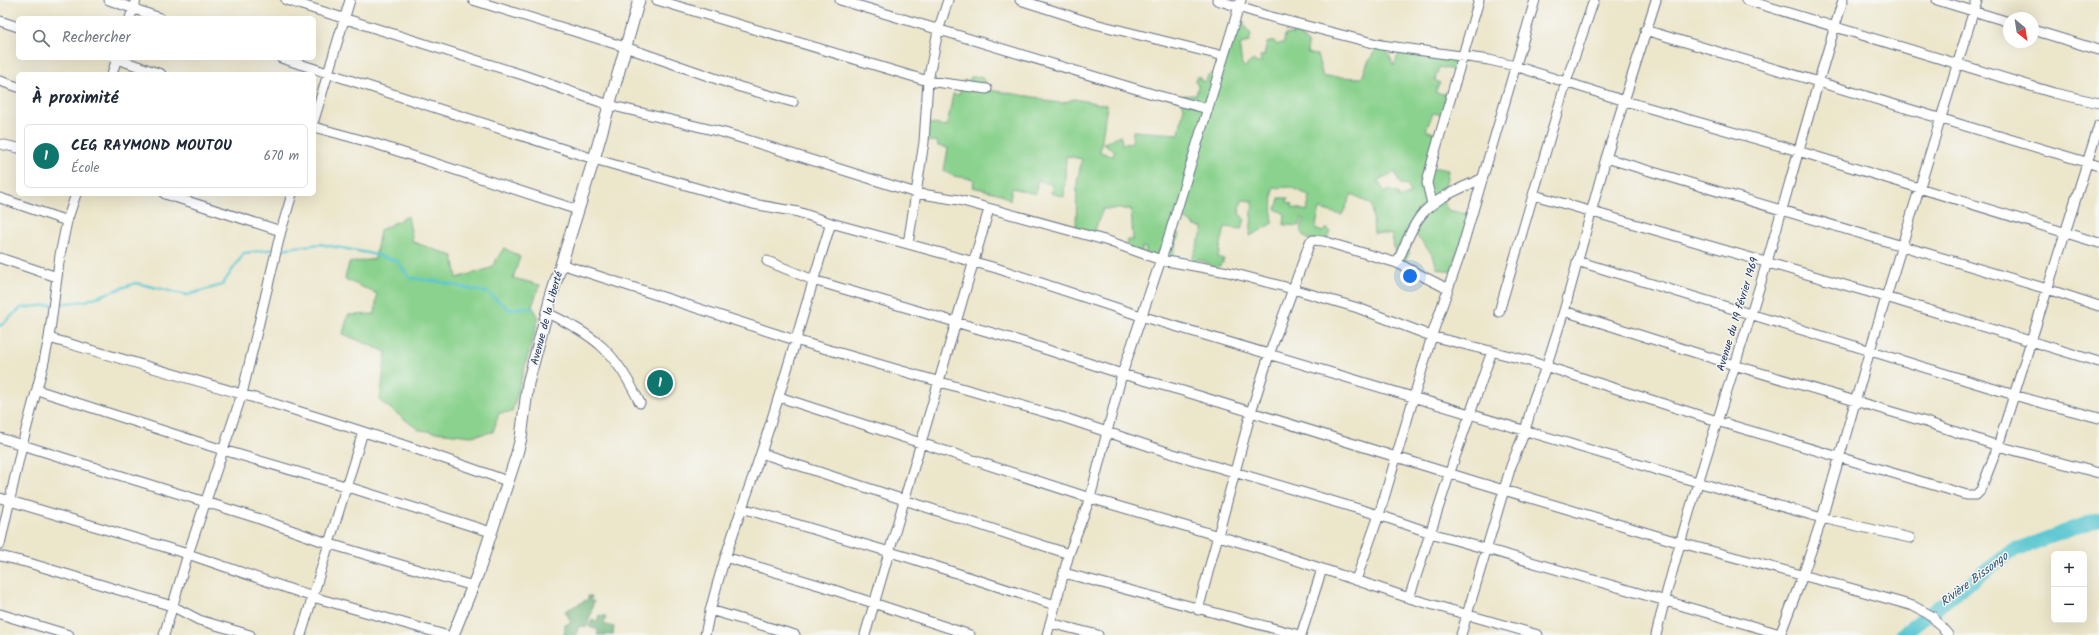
<!DOCTYPE html>
<html lang="fr">
<meta charset="utf-8">
<style>
:root{--surface:#fff;--page:#f2f2f3;--text:#1f2937;--muted:#747a83;--line:#e0e1e3;--accent:#0f766e}
body{margin:0;font-family:Kalam,sans-serif;background:var(--page);color:var(--text)}
.controls{position:absolute;right:12px;bottom:12px;display:grid;overflow:hidden;border-radius:6px;box-shadow:0 4px 16px #0002}
.controls button{width:36px;height:36px;display:grid;place-items:center;padding:0;border:0;border-bottom:1px solid var(--line);background:var(--surface);color:var(--text);font:20px sans-serif}
.compass{position:absolute;left:2003px;top:12px;width:36px;height:36px;border-radius:50%;background:var(--surface);box-shadow:0 4px 16px #0002;rotate:150deg}
.you{position:absolute;left:1410px;top:276px;width:14px;height:14px;margin:-10px;border:3px solid #fff;border-radius:50%;background:#1a73e8;box-shadow:0 0 0 6px #1a73e833}
.badge{display:grid;place-items:center;width:26px;height:26px;border-radius:50%;background:var(--accent);color:#fff;font-size:13px;font-weight:700}
.pin{position:absolute;translate:-50% -50%;border:2px solid #fff;box-shadow:0 1px 4px #0006}
.list{margin:0;padding:0;list-style:none}
h2{display:flex;justify-content:space-between;align-items:center;height:52px;margin:0;padding:0 16px;font-size:17px}
h2 small{font-size:13px;font-weight:400;color:var(--muted)}
.list li{display:grid;grid-template-columns:26px 1fr auto;gap:12px;align-items:center;box-sizing:border-box;height:64px;margin:0 8px 8px;padding:0 8px;border:1px solid var(--line);border-radius:6px}
.list b{display:block;font-size:15px;white-space:nowrap}
.list p{margin:0;font-size:13px;white-space:nowrap;color:var(--muted)}
.list em{font-size:13px;font-style:normal;color:var(--muted)}
.icon{flex:none;width:22px;height:22px;fill:none;stroke:currentColor;stroke-width:2;stroke-linecap:round;stroke-linejoin:round}
.map{position:relative;flex:none;width:2099px;height:635px;overflow:hidden}
.search{position:absolute;background:var(--surface);box-shadow:0 4px 16px #0002;left:16px;top:16px;width:300px;height:44px;display:flex;align-items:center;gap:10px;box-sizing:border-box;padding:0 14px;border-radius:6px;color:var(--muted);font-size:15px}
.panel{position:absolute;background:var(--surface);box-shadow:0 4px 16px #0002;left:16px;top:72px;width:300px;height:124px;border-radius:6px}
.map>svg:first-child{display:block}
.green{fill:#8ad28d;stroke:#528076;fill-rule:evenodd}
.forest{fill:#6fb478;stroke:#45726b}
.lines{fill:none;stroke-linecap:round;stroke-linejoin:round}
.stream{stroke:#5bc7d2;stroke-width:2.5}
.river{stroke:#5bc7d2;stroke-width:14}
.minor-casing{stroke:#646f84;stroke-width:11}
.tertiary-casing{stroke:#646f84;stroke-width:13}
.minor{stroke:#fff;stroke-width:9}
.tertiary{stroke:#fff;stroke-width:11}
.labels{text-anchor:middle;stroke-width:3;stroke-linejoin:round;paint-order:stroke}
.street-label{font-size:11px;fill:#1b2f5e;stroke:#f6f6f2}
.water-label{font-size:12px;font-style:italic;fill:#2b557b;stroke:#f6f6f2}
</style>
<div class="map">
<svg width="2099" height="635" viewBox="0 0 2099 635">
<rect width="100%" height="100%" fill="#f6f6f2"/>
<filter id="ink" filterUnits="userSpaceOnUse"><feTurbulence type="fractalNoise" baseFrequency=".025" numOctaves="2"/><feDisplacementMap in="SourceGraphic" scale="8" xChannelSelector="R" yChannelSelector="G"/><feConvolveMatrix kernelMatrix="1 2 1 2 8 2 1 2 1" color-interpolation-filters="sRGB"/></filter>
<filter id="wash" filterUnits="userSpaceOnUse"><feTurbulence type="fractalNoise" baseFrequency=".012" numOctaves="4" result="noise"/><feDisplacementMap in="SourceGraphic" scale="16" xChannelSelector="R" yChannelSelector="G"/><feGaussianBlur stdDeviation="0.9" result="paint"/><feColorMatrix in="noise" values="0 0 0 0 0 0 0 0 0 0 0 0 0 0 0 0 0 1.4 0 .05"/><feComposite in="paint" operator="in"/></filter>
<g filter="url(#wash)">
<rect width="100%" height="100%" fill="#ece6cb"/>
<path class="green" d="M1243 20 1245 27 1251 34 1249 42 1241 44 1240 51 1242 65 1245 67 1253 60 1257 63 1261 62 1260 56H1264L1267 43 1274 41 1277 45 1284 42 1285 35 1297 33 1308 43 1307 53 1317 55 1323 77C1337 76 1349 78 1362 78L1368 62 1380 43 1384 44 1394 66 1399 53 1427 58 1450 56 1459 60 1457 71 1439 67 1435 80 1440 83 1435 92 1448 95 1443 115 1433 113 1426 130 1436 134 1432 167 1448 170 1443 201 1448 210 1471 215 1451 272 1437 268 1433 255 1414 233 1406 250 1410 252 1405 262 1396 260 1392 235 1374 233 1372 205 1352 194 1342 215 1320 209 1315 229 1323 232 1326 228 1331 232 1326 241 1307 239 1301 231 1304 219 1302 217 1300 226 1284 225 1285 214 1276 209 1279 198H1288L1287 202 1293 204 1292 207 1307 211 1310 196 1291 187 1273 188 1272 224 1250 236 1253 201 1242 200 1239 213 1245 220 1241 229 1225 227 1218 257 1224 259 1222 264 1215 269 1210 264 1197 259 1194 264H1190L1204 228 1195 226 1185 218H1181L1177 232 1179 234 1171 261 1163 260 1160 249 1156 257 1145 253 1146 248 1142 247V253L1126 247 1128 240H1133L1131 209H1103L1092 237 1076 233 1077 182 1082 159 1066 156 1064 197 1051 193 1052 185 1038 180 1035 194 1012 188 1010 201 1001 194 973 187 974 179 953 176 944 171 948 148 938 146 937 141 921 142 925 123 947 126 953 94 959 95 963 81 966 80 968 83 971 77 981 76 989 90 1040 98 1044 101 1062 103 1074 99 1107 105 1100 152 1113 156 1115 151 1103 143C1111 141 1115 137 1121 135L1122 144 1132 143 1133 131 1179 134 1184 107 1182 101 1164 96 1196 95 1198 86 1195 81 1196 77H1200V80L1206 82 1208 75 1216 73 1238 24ZM1395 172 1400 184 1407 185 1411 193 1399 198 1398 193 1388 190 1385 194 1378 180Z
M408 216 413 242 453 256 457 278 491 268 504 248 520 257 513 278 540 285 532 306 539 317 512 412 499 413 493 432 471 436 419 430 380 401 386 352 343 334 348 315 375 314 377 294 345 279 349 263 375 259 380 230Z"/>
<path class="forest" d="M588 596H592L591 601H594L587 627 579 626 576 635H564L565 625 571 622 565 611 588 599Z
M599 615 606 616 604 624 614 627 613 635H597L598 630 589 627 592 619 597 621Z"/>
<g class="lines">
<path class="stream" d="M280 249 320 244 368 253 397 261 410 278 441 282 488 293 510 310 522 307 533 309
M0 326 21 308 85 301 136 283 187 295 222 285 244 253 275 249"/>
<path class="river" d="M1901 635 2012 551 2099 519"/>
</g>
</g>
<g filter="url(#ink)">
<g class="lines">
<g class="minor-casing">
<path id="minor" d="M109 0 160 18
M286 0 523 75 609 105 725 133 916 193 959 200 1108 241 1161 260 1228 272 1293 289 1358 308 1431 336 1526 360 1717 421 1967 495H1976L1981 490 1998 446 2099 125
M473 0 625 47 740 87 793 102
M657 0 928 81 987 89
M840 0 1156 95 1208 109
M1020 0 1095 24 1224 56
M1217 0 1264 15 1381 45 1489 60 1515 66 1625 101 1798 151 2099 243
M1746 0 2054 93 2099 103
M1937 0 2009 22
M130 18 136 0
M0 21 18 27
M1645 30 2099 166
M2033 30 2099 50
M114 58 161 74
M281 58 594 159 753 204 798 212 831 223 996 268 1141 316 1751 498 1822 518 1910 538
M112 74 117 58
M0 81 18 87
M314 120 350 0
M314 127 376 144 578 210
M0 144 18 148
M1606 158 2047 289 2099 306
M165 194 281 231
M1534 195 1886 297 2099 362
M0 198 67 221
M1432 204 1427 183 1432 162 1479 0
M908 244 924 142 928 81 938 31 948 0
M0 258 57 277
M767 261 813 280 1023 342 1122 374 1183 391 1477 482 1681 543 1850 588 1913 606 1932 616 1948 635
M1577 261C1722 305 1867 349 2011 394 2040 403 2070 410 2099 418
M1397 263C1404 248 1409 232 1419 218 1433 198 1460 189 1481 179
M561 264 795 340 1065 418 1170 453 1379 515 1431 533 1780 634
M1564 311 1734 365 1926 422 1998 446 2099 473
M1499 312 1566 82 1594 0
M547 313C597 336 616 353 640 403
M49 338C202 382 357 426 507 481
M37 390 223 450 345 486 491 532
M779 397 1090 498 1266 550 1409 598 1538 635
M0 438 257 518 330 544 473 586
M761 453 1069 554
M0 498 188 554 313 597 445 635
M742 508 910 558 1055 605
M0 544 22 445 43 366 49 338 60 255 67 221 76 194
M0 556 29 563 172 606 199 620 250 635
M725 557 822 586 970 635
M1064 573 1299 635
M1356 580 1379 515 1434 329 1460 255 1535 0
M1409 598 1454 460 1492 351
M710 610 795 635
M1198 610 1251 412 1269 355 1310 242 1313 240 1323 241 1397 263 1448 289
M0 614 69 635
M1050 623 1098 635
M164 635 188 554 242 394 281 231 292 194
M301 635 363 432
M705 635C717 572 741 513 761 453 786 377 807 299 831 223
M865 635 989 209
M1047 635 1069 554 1090 498 1122 374 1168 239 1241 0
M1301 635 1322 569
M1461 635 1511 466 1525 431 1534 398 1546 367 1564 311 1606 158 1656 0
M1656 635C1686 509 1730 386 1767 262 1792 175 1816 87 1843 0
M1780 635 1803 575 1822 518 1870 350 1977 0"/>
</g>
<g class="tertiary-casing">
<path id="tertiary" d="M453 635 478 573 516 457 521 438 528 383 551 297 594 159 639 0"/>
</g>
<use href="#minor" class="minor"/>
<use href="#tertiary" class="tertiary"/>
</g>
</g>
<g class="labels">
<g class="street-label">
<text transform="translate(1737 314) rotate(-73)" y="4">Avenue du 19 février 1969</text>
<text transform="translate(546 318) rotate(-75)" y="4">Avenue de la Liberté</text>
</g>
<g class="water-label">
<text transform="translate(1974 579) rotate(-37)" y="4">Rivière Bissongo</text>
</g>
</g>
</svg>
<div class="controls">
<button>+</button>
<button>−</button>
</div>
<svg class="compass" viewBox="-18 -18 36 36"><path d="M0-13l5 13h-10z" fill="#e53935"/><path d="M0 13l5-13h-10z" fill="#747a83"/></svg>
<div class="you"></div>
<div class="pin badge" style="left:660px;top:383px">1</div>
<div class="search"><svg class="icon" aria-label="search" viewBox="0 0 24 24"><circle cx="10" cy="10" r="6"/><path d="M15 15l6 6"/></svg>Rechercher</div>
<section class="panel">
<h2>À proximité<small></small></h2>
<ul class="list">
<li><span class="badge">1</span><div><b>CEG RAYMOND MOUTOU</b><p>École</p></div><em>670 m</em></li>
</ul>
</section>
</div>
